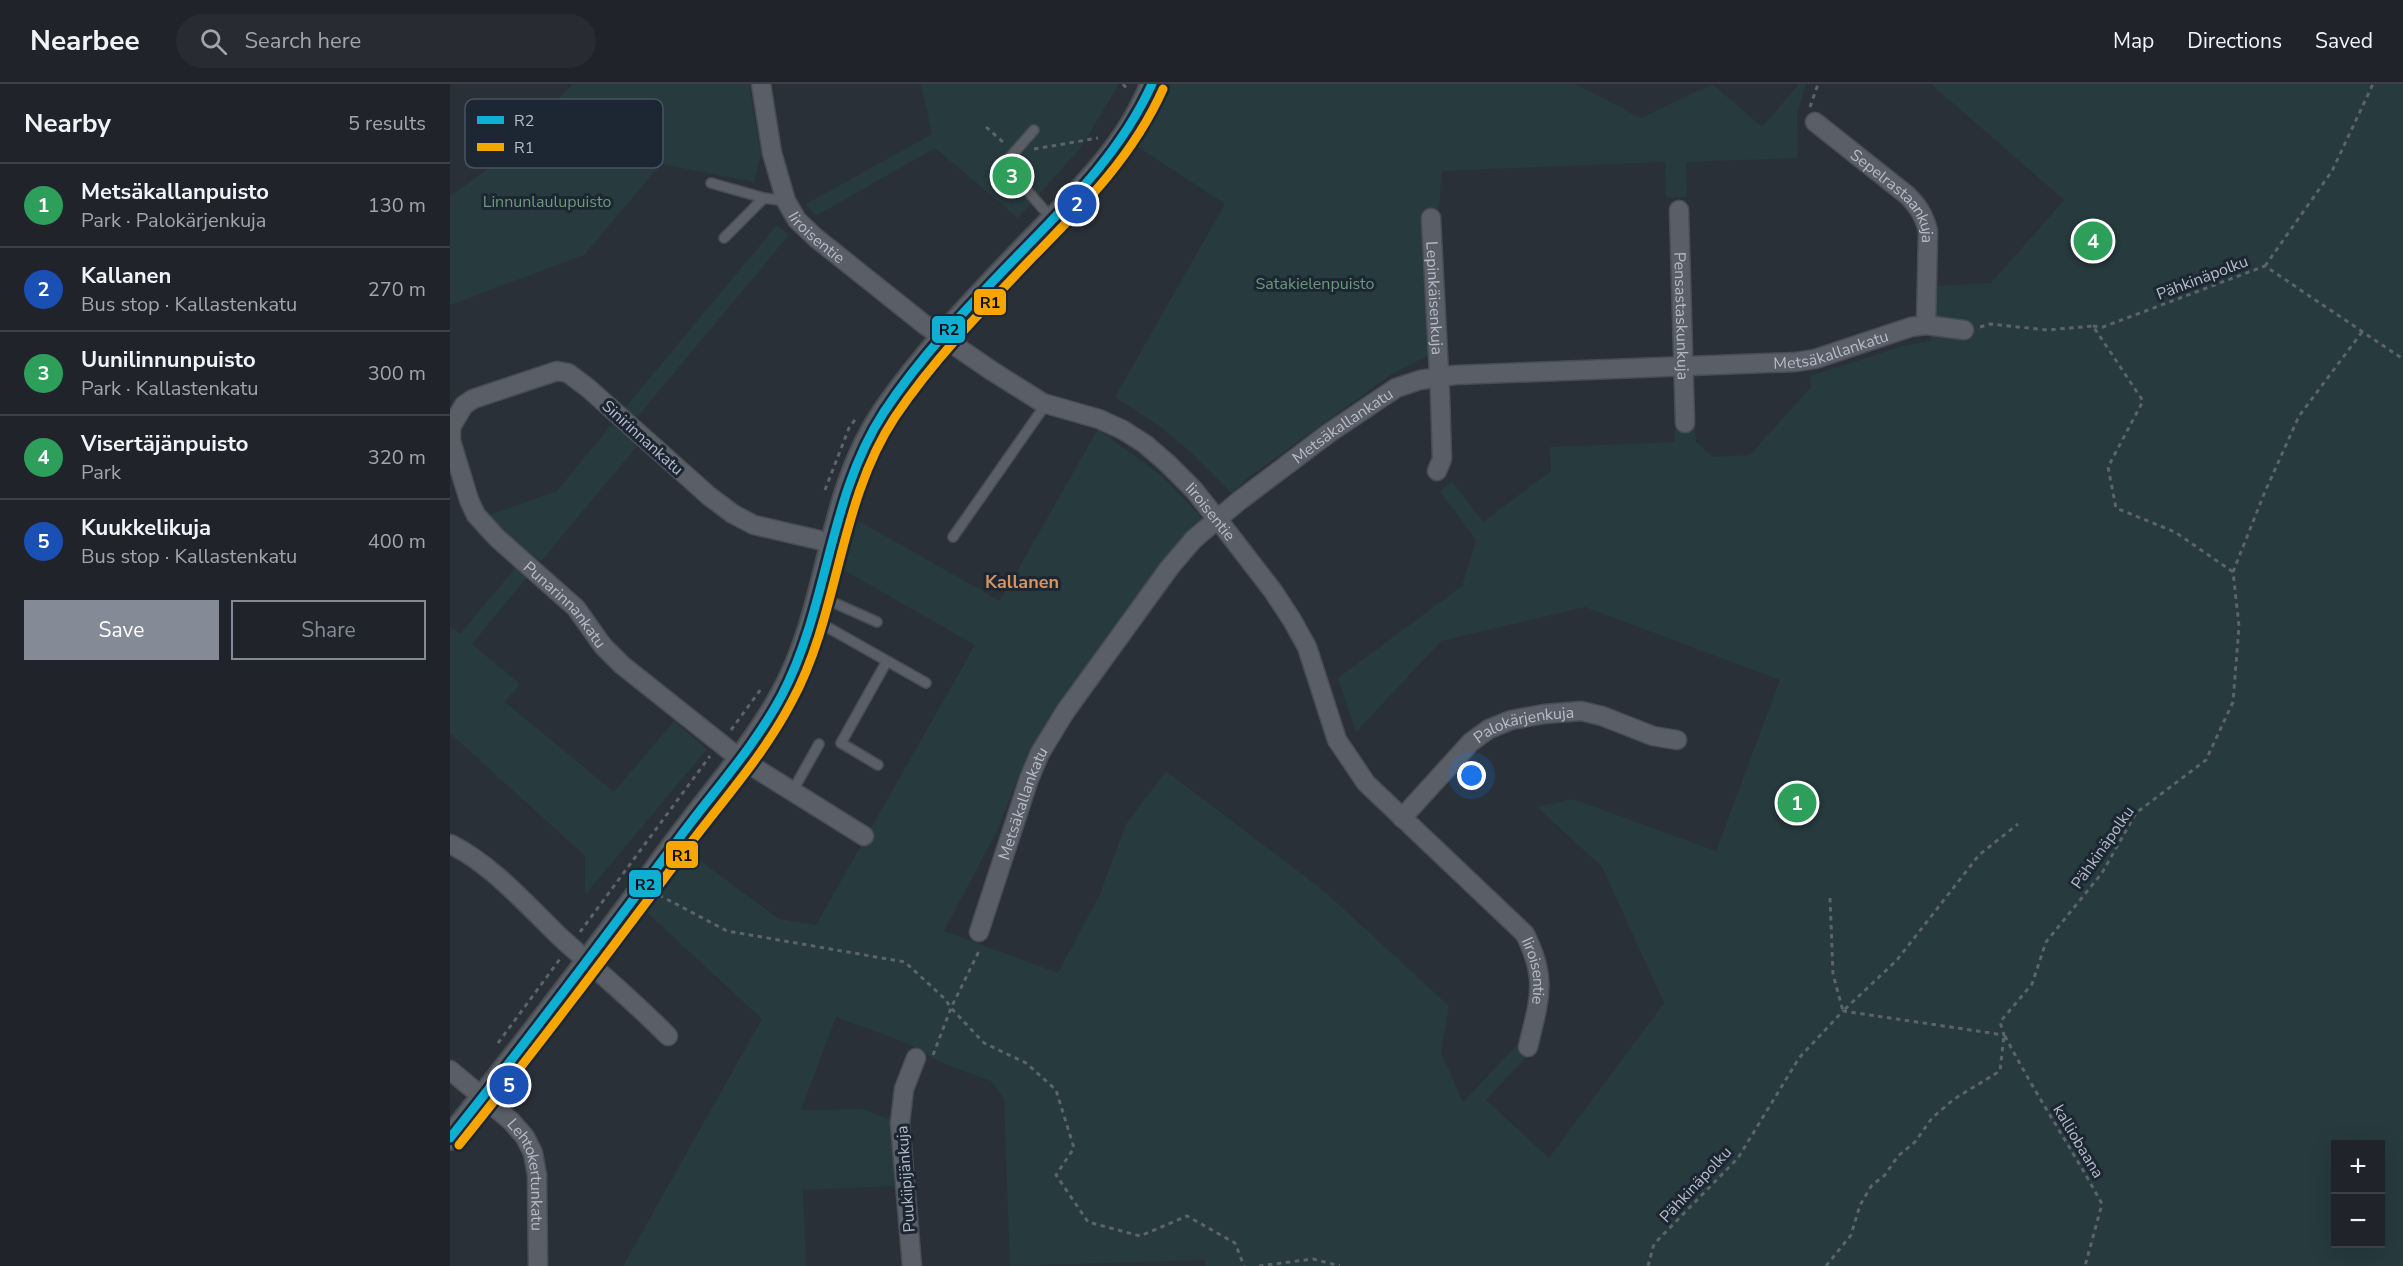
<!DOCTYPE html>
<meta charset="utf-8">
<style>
:root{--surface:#20242a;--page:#282c32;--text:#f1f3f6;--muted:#a2a4a8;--line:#3d4147;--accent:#848b96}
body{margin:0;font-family:"Nunito Sans",sans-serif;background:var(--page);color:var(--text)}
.controls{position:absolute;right:18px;bottom:18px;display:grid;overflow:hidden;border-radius:0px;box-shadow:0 6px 24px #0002}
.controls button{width:54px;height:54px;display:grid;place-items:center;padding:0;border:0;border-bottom:2px solid var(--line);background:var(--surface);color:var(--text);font:30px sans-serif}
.you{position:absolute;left:1022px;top:692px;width:21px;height:21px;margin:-15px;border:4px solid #fff;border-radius:50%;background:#1a73e8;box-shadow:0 0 0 9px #1a73e833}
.badge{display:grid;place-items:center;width:39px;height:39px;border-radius:50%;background:var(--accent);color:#fff;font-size:20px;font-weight:700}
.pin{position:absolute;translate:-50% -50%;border:3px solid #fff;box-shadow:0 2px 6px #0006}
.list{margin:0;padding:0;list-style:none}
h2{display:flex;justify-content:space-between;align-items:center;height:78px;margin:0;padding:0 24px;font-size:26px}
h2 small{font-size:20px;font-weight:400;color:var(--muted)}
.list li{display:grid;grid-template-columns:39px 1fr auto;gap:18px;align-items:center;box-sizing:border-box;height:84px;padding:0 24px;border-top:2px solid var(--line)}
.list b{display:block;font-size:22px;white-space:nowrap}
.list p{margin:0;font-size:20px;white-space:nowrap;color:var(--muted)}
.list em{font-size:20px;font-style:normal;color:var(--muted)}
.actions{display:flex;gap:12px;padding:18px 24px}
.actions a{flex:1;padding:14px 0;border:2px solid var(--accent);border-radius:0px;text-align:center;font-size:21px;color:var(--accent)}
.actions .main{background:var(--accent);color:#fff}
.icon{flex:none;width:33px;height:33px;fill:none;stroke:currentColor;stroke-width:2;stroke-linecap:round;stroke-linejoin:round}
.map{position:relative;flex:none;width:1953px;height:1182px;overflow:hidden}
header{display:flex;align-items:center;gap:36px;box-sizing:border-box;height:84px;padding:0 30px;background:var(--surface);border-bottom:2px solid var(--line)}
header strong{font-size:28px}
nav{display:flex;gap:33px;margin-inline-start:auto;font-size:21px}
.search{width:420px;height:54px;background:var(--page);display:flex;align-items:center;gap:15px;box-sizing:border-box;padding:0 21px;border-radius:33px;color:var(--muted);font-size:22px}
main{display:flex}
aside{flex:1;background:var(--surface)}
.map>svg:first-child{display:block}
.green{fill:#273a3e;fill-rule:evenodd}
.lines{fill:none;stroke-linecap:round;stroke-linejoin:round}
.service-casing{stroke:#484c53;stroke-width:12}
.minor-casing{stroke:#484c53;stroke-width:21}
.tertiary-casing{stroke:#484c53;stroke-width:26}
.path{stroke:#5d636a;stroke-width:3;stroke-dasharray:4.5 4.5;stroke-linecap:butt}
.service{stroke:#5a5e66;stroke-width:9}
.minor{stroke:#5a5e66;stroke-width:18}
.tertiary{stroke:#5a5e66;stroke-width:22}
.bus-1-casing{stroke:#1d2633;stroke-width:14}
.bus-2-casing{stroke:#1d2633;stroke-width:14}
.bus-1{stroke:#0dafd3;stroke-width:9}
.bus-2{stroke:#f7a600;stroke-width:9}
.labels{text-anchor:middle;stroke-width:6;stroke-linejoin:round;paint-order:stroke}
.street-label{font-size:16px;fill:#b4bcc9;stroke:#1d2633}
.park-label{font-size:16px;fill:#6b9a76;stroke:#1d2633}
.neighbourhood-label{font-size:18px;font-weight:bold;fill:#d59563;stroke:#1d2633}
.key{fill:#1d2633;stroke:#4a5360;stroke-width:1.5}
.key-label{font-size:16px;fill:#b4bcc9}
.line-badge{stroke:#1d2633;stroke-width:2}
.pale-badge-label{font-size:16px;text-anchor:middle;font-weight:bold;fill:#111}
</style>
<header>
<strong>Nearbee</strong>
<div class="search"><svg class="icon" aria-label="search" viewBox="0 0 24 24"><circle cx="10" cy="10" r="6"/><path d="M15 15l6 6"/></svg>Search here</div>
<nav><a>Map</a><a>Directions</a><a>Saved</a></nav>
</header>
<main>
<aside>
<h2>Nearby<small>5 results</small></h2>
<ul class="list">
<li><span class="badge" style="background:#2e9e5b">1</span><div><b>Metsäkallanpuisto</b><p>Park · Palokärjenkuja</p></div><em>130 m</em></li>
<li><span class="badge" style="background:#1a4fb4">2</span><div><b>Kallanen</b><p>Bus stop · Kallastenkatu</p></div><em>270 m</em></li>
<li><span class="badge" style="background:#2e9e5b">3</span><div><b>Uunilinnunpuisto</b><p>Park · Kallastenkatu</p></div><em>300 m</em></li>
<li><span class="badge" style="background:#2e9e5b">4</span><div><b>Visertäjänpuisto</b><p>Park</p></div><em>320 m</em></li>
<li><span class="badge" style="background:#1a4fb4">5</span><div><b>Kuukkelikuja</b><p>Bus stop · Kallastenkatu</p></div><em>400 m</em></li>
</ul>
<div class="actions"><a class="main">Save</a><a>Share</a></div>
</aside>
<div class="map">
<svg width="1953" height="1182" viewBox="0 0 1953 1182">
<rect width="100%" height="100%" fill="#2a3038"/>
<path class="green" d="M123 0H299L311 70 304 98 211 80 134 171 0 221V112L35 87Z
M471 0H669L632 62 568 134 485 64 366 132 356 120 482 50Z
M711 0H1126L1191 34 1262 0 1312 43 1349 0H1356L1347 29 1348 74 1236 78 1237 113 1216 114 1215 78 992 87 977 272 942 290 799 393 782 409 742 369 708 341 665 313 775 120 685 61Z
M1481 0H1953V1182H755V1176L560 1182 554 1015 541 997 488 977 457 959 386 933 351 1026 413 1025 445 1038 447 1102 353 1106 356 1182H173L312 935 194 826 237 767 329 835 366 841 525 561 390 484 400 432 550 517 648 345 712 392 754 436 740 449 669 535 598 634 569 691 547 747 494 847 608 889 650 810 676 740 716 687 874 807 999 922 991 968 1013 1018 1067 961 1078 971 1036 1016 1099 1074 1214 919 1152 783 1087 723 1123 715 1266 767 1330 596 1135 523 991 557 906 648 888 594 1012 502 1026 456 990 407 1002 397 1033 438 1101 387 1100 363 1225 358V344L1245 342 1246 358 1263 373 1300 371 1361 303 1360 292 1453 262 1481 257 1485 202 1541 199 1614 116ZM1886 1060H1930V1160H1886Z
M327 141 339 151 187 333 175 324Z
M162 340 188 361 91 477 49 447 37 432 107 407Z
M66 483 78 492 22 560 70 600 55 618 164 708 224 637 257 665 135 811V772L0 649V542L10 550Z"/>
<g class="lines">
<g class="service-casing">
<path id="service" d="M584 46 554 80 602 135
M261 99 314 114 336 117
M274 154 314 114
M503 453 596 320
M369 512 427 538
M363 535 476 599
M428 681 391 659 437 577
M342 708 369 660"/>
</g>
<g class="minor-casing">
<g id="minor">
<path id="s1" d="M311 0 322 69 336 117 347 136 366 154 475 241 542 287 593 319 649 335 673 346 695 360 717 379 744 406 779 450 823 507 842 536 857 563 887 656 916 699 1075 850C1098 896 1089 916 1078 963"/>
<path id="s2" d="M1365 38 1457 111C1468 122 1474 131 1478 147L1476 241"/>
<path id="s3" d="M1229 126 1235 339"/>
<path id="s4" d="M981 134 990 309 992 375 987 387"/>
<path id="s5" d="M382 459 304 441 283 430 259 412 138 304 118 289 107 287 23 315 14 321 1 343V357L19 416 26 431 47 454 126 524 153 562 172 581 289 674 414 752"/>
<path id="s6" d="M952 734 1021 658 1039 645 1061 636 1094 630 1131 627 1152 632 1203 652 1227 656"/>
<path d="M0 760C40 779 77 821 109 852 145 885 183 916 218 952"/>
<path id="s7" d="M529 848 579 695 590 669 615 628 720 483 744 455 789 417 879 349 946 304 970 296 1005 291 1346 278 1365 275 1461 243 1476 241 1514 246"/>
<path id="s8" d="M0 986 61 1037 75 1053 83 1069 87 1091 88 1182"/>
<path d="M462 1182 450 1039 454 1005 466 974"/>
</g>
</g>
<g class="tertiary-casing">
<path id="tertiary" d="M0 1054C78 957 153 858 227 757 262 710 304 662 332 611 382 521 376 414 434 328 475 269 523 218 572 167 620 117 677 66 702 0"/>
</g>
<path class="path" d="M673 0 678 6
M1360 23 1368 0
M536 43 554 59
M584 65 648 54
M1815 182 1882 87 1923 0
M1643 242 1653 243 1815 182 1953 275
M1530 243 1540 240 1597 246 1643 242 1693 317 1658 383 1666 424 1725 448 1783 488
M375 406 399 344 407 333
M281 646 311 605
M209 811 277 847 455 878 495 915 501 924 534 959 576 979 606 1006 624 1064 606 1091 638 1138 690 1152 737 1132 785 1159 794 1182
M1380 814 1383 890 1393 927 1447 876 1529 771 1568 740
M130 848 260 672
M1555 952C1585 1010 1621 1063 1652 1120L1635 1182
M48 959 110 875
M483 971 501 924 530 865
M809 1182 863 1175 890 1182
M1198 1182 1204 1160 1288 1074 1349 974 1393 927 1554 951 1550 938 1582 900 1596 858 1652 789 1686 729 1756 676 1783 618 1789 542 1783 488 1814 410 1849 332 1912 248
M1376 1182 1401 1151 1410 1121 1422 1101 1435 1091 1448 1072 1465 1058 1482 1034 1504 1015 1550 987 1554 951"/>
<use href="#service" class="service"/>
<use href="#minor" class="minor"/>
<use href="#tertiary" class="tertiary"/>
<g class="bus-1-casing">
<path id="bus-1" d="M0 1054C78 957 152 857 227 757 262 709 304 664 332 611 379 521 378 414 434 328 474 267 527 214 577 162 626 112 673 64 702 0"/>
</g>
<g class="bus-2-casing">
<path id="bus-2" d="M9 1061C87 964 162 864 237 764 273 716 314 671 342 617 390 528 388 419 445 333 484 275 535 223 584 172 634 121 683 72 713 5"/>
</g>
<use href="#bus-1" class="bus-1"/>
<use href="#bus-2" class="bus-2"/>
</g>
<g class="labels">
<g class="street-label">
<text dy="6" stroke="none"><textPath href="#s2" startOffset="110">Sepelrastaankuja</textPath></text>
<text dy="6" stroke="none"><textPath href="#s1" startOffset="168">Iiroisentie</textPath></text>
<text transform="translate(1752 193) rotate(-21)" y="6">Pähkinäpolku</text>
<text dy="6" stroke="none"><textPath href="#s4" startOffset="80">Lepinkäisenkuja</textPath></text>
<text dy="6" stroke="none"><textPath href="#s3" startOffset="106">Pensastaskunkuja</textPath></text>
<text dy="6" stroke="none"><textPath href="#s7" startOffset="1144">Metsäkallankatu</textPath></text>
<text dy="6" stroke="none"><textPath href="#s7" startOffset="640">Metsäkallankatu</textPath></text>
<text transform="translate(193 353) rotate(42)" y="6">Sinirinnankatu</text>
<text dy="6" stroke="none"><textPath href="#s1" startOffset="654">Iiroisentie</textPath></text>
<text dy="6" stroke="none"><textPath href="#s5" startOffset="676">Punarinnankatu</textPath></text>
<text dy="6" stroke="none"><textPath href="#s6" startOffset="160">Palokärjenkuja</textPath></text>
<text dy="6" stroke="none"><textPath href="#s7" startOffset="136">Metsäkallankatu</textPath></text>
<text transform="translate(1652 763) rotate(-55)" y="6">Pähkinäpolku</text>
<text dy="6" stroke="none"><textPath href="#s1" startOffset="1228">Iiroisentie</textPath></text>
<text transform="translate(1629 1057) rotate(59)" y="6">kalliobaana</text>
<text dy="6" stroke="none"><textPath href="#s8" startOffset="138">Lehtokertunkatu</textPath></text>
<text transform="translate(455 1095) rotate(-94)" y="6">Puukiipijänkuja</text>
<text transform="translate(1245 1100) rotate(-47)" y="6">Pähkinäpolku</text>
</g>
<g class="park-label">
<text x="97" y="123">Linnunlaulupuisto</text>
<text x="865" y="205">Satakielenpuisto</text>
</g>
<g class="neighbourhood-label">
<text x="572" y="504">Kallanen</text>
</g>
</g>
<rect x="15" y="15" width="198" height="69" rx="9" class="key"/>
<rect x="27" y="32" width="27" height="8" fill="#0dafd3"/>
<rect x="27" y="59" width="27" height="8" fill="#f7a600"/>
<g class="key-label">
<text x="64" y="42">R2</text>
<text x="64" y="69">R1</text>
</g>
<g class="line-badge">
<rect x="523" y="204" width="34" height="28" rx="6" fill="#f7a600"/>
<rect x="481" y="231" width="35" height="29" rx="6" fill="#0dafd3"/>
<rect x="215" y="756" width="34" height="29" rx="6" fill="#f7a600"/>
<rect x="178" y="785" width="34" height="29" rx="6" fill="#0dafd3"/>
</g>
<g class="pale-badge-label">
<text x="540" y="224">R1</text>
<text x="499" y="251">R2</text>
<text x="232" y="777">R1</text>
<text x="195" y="806">R2</text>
</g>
</svg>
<div class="controls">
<button>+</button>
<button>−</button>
</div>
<div class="you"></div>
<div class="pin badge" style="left:1347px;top:719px;background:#2e9e5b">1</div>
<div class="pin badge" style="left:627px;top:120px;background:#1a4fb4">2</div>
<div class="pin badge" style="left:562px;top:92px;background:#2e9e5b">3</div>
<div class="pin badge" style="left:1643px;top:157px;background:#2e9e5b">4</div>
<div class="pin badge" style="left:59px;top:1001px;background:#1a4fb4">5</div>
</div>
</main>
